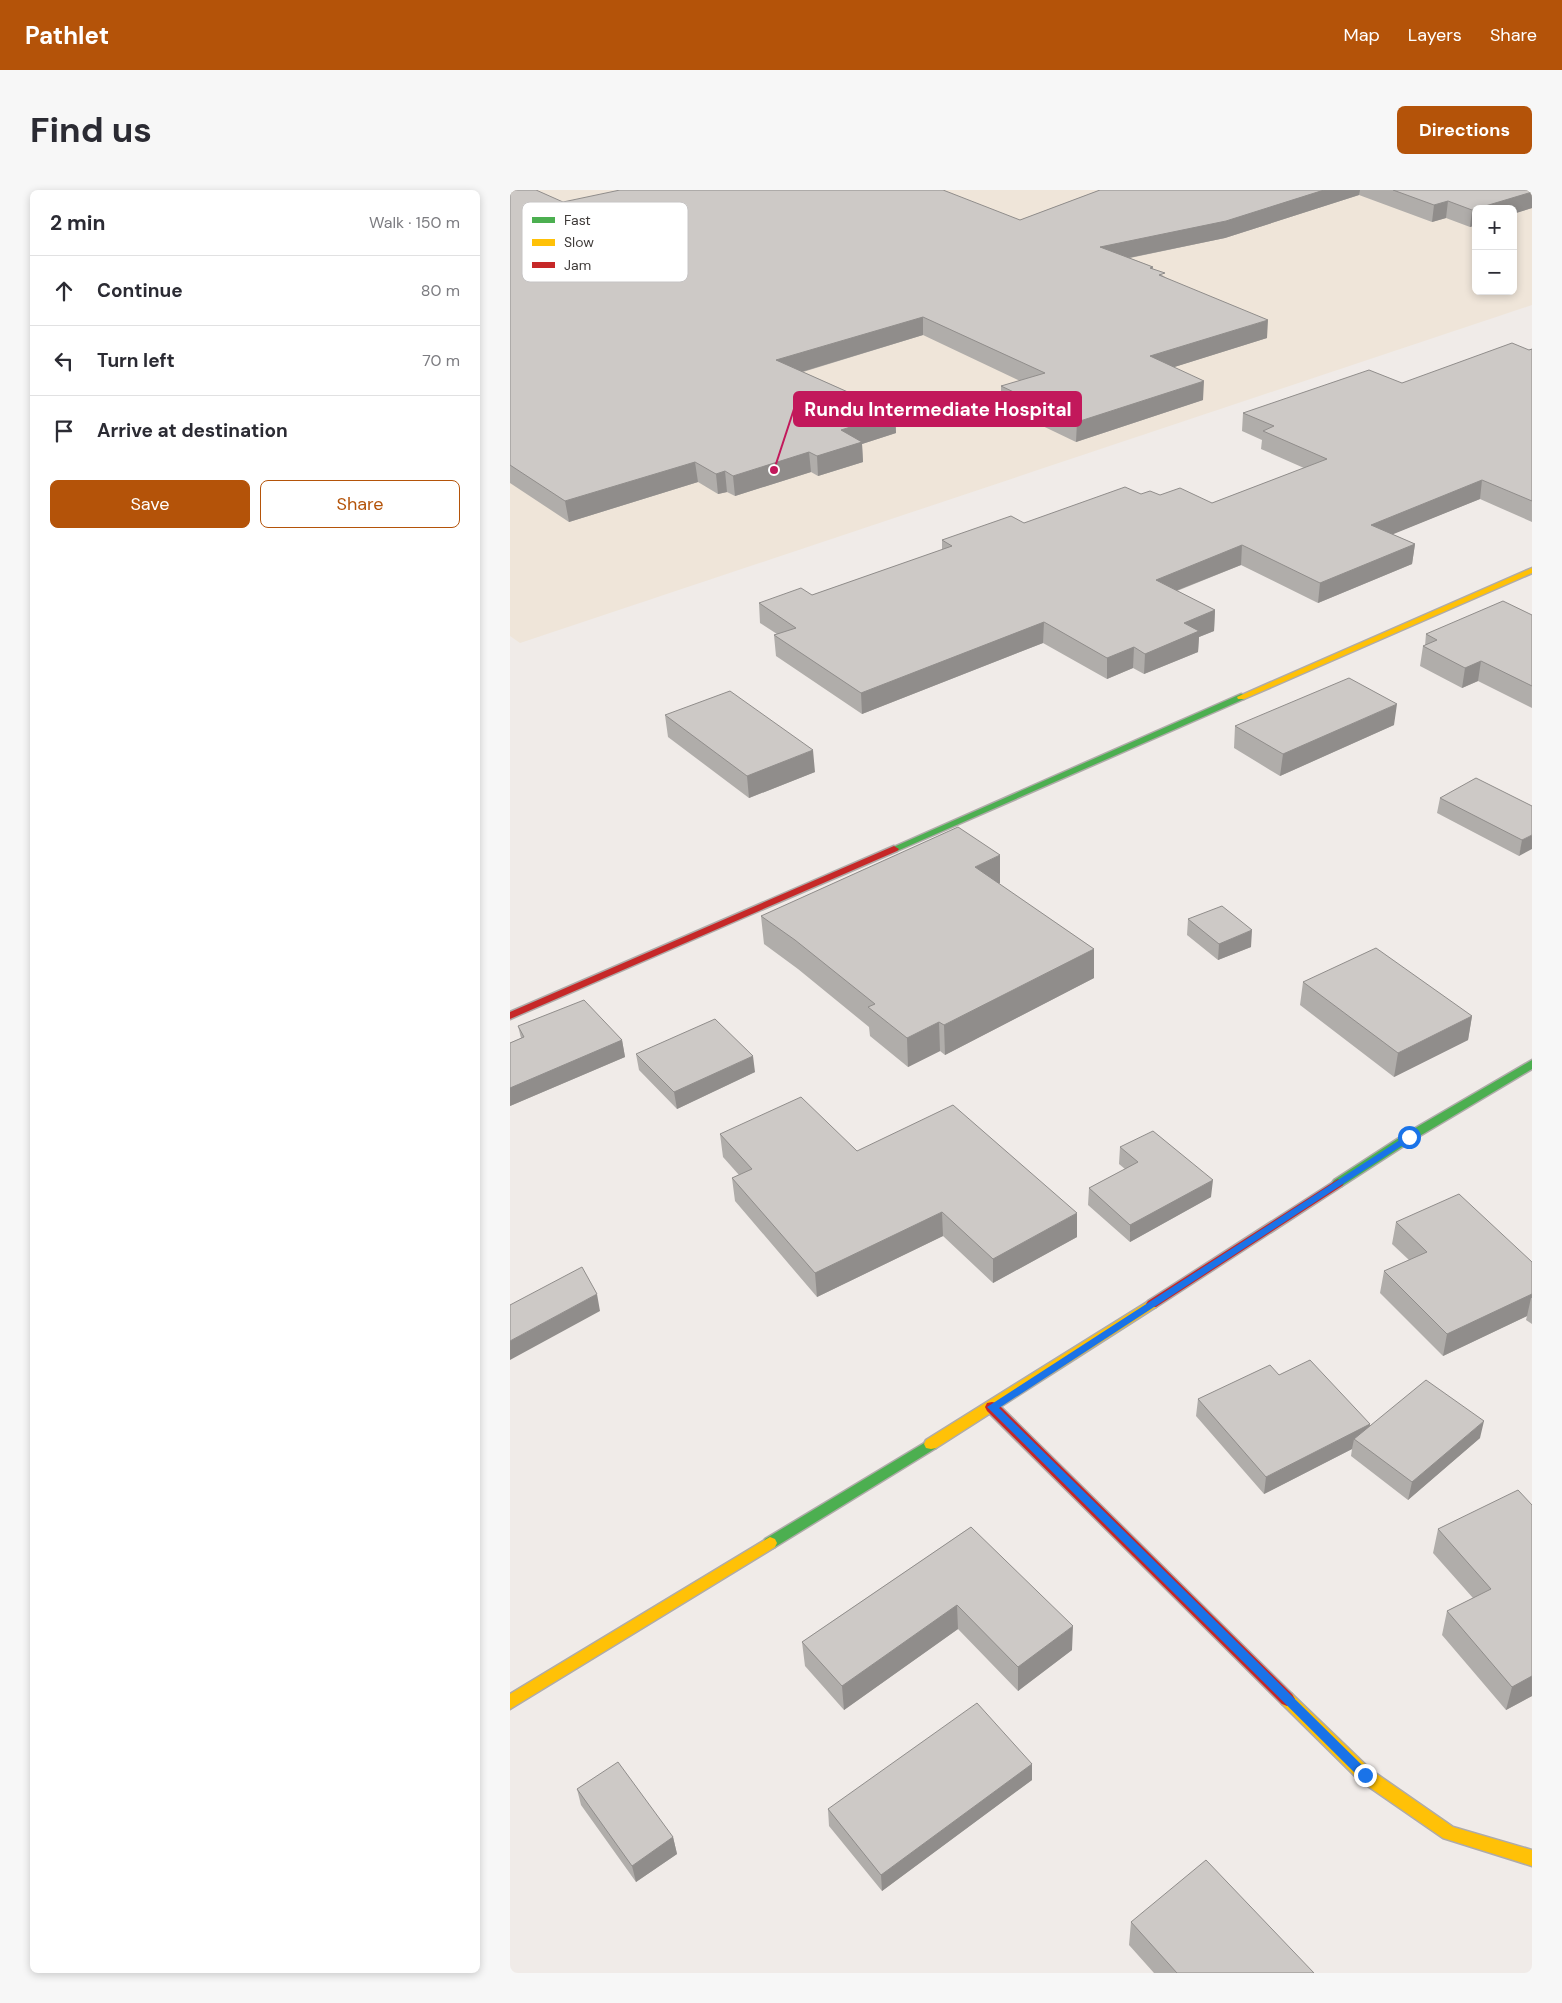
<!DOCTYPE html>
<meta charset="utf-8">
<style>
:root{--surface:#fff;--page:#f7f7f7;--text:#2b2b33;--muted:#7c7c81;--line:#e1e1e2;--accent:#b45309}
body{margin:0;font-family:"DM Sans",sans-serif;background:var(--page);color:var(--text)}
.controls{position:absolute;right:15px;top:15px;display:grid;overflow:hidden;border-radius:8px;box-shadow:0 2px 8px #0003}
.controls button{width:45px;height:45px;display:grid;place-items:center;padding:0;border:0;border-bottom:1px solid var(--line);background:var(--surface);color:var(--text);font:25px sans-serif}
.stop{position:absolute;width:15px;height:15px;margin:-11px;border:4px solid #1a73e8;border-radius:50%;background:#fff}
.stop.end{background:#1a73e8;border-color:#fff;box-shadow:0 1px 5px #0008}
.list{margin:0;padding:0;list-style:none}
h2{display:flex;justify-content:space-between;align-items:center;height:65px;margin:0;padding:0 20px;font-size:21px}
h2 small{font-size:16px;font-weight:400;color:var(--muted)}
.list li{display:grid;grid-template-columns:32px 1fr auto;gap:15px;align-items:center;box-sizing:border-box;height:70px;padding:0 20px;border-top:1px solid var(--line)}
.list b{display:block;font-size:19px;white-space:nowrap}
.list em{font-size:16px;font-style:normal;color:var(--muted)}
.actions{display:flex;gap:10px;padding:15px 20px}
.actions a{flex:1;padding:11px 0;border:1px solid var(--accent);border-radius:8px;text-align:center;font-size:18px;color:var(--accent)}
.actions .main{background:var(--accent);color:#fff}
.icon{flex:none;width:28px;height:28px;fill:none;stroke:currentColor;stroke-width:2;stroke-linecap:round;stroke-linejoin:round}
.map{position:relative;flex:none;width:1022px;height:1783px;overflow:hidden;border-radius:8px}
header{display:flex;align-items:center;gap:30px;box-sizing:border-box;height:70px;padding:0 25px;background:var(--accent);color:#fff}
header strong{font-size:24px}
nav{display:flex;gap:28px;margin-inline-start:auto;font-size:18px}
.intro{display:flex;align-items:center;justify-content:space-between;box-sizing:border-box;height:120px;padding:0 30px}
h1{margin:0;font-size:35px}
.button{padding:12px 22px;border-radius:8px;background:var(--accent);color:#fff;font-size:18px;font-weight:700}
main{display:flex;gap:30px;padding:0 30px}
aside{flex:1;background:var(--surface);border-radius:8px;box-shadow:0 2px 8px #0003}
.map>svg:first-child{display:block}
.medical{fill:#efe5d9;fill-rule:evenodd}
.lines{fill:none;stroke-linecap:round;stroke-linejoin:round}
.fast-casing{stroke:#afaba9;stroke-width:3}
.slow-casing{stroke:#afaba9;stroke-width:3}
.jam-casing{stroke:#afaba9;stroke-width:3}
.fast{fill:#4caf50;fill-rule:evenodd}
.slow{fill:#ffc107;fill-rule:evenodd}
.jam{fill:#c62828;fill-rule:evenodd}
.wall{fill:#b0adaa}
.shaded-wall{fill:#908d8b}
.building{fill:#cdc9c6;stroke:#908d8b}
.route{fill:#1a73e8}
.key{fill:#fff;stroke:#c6c4c4;stroke-width:1}
.key-label{font-size:14px;fill:#403c3a}
.leader{fill:none;stroke:#c2185b;stroke-width:2}
.callout-dot{fill:#c2185b;stroke:#fff;stroke-width:2}
.callout{fill:#c2185b;stroke:#c2185b;stroke-width:2}
.callout-label{font-size:19px;text-anchor:middle;font-weight:bold;fill:#fff}
</style>
<header>
<strong>Pathlet</strong>
<nav><a>Map</a><a>Layers</a><a>Share</a></nav>
</header>
<div class="intro"><h1>Find us</h1><a class="button">Directions</a></div>
<main>
<aside>
<h2>2 min<small>Walk · 150 m</small></h2>
<ul class="list">
<li><svg class="icon" aria-label="ahead" viewBox="0 0 24 24"><path d="M12 20V5M6 11l6-6 6 6"/></svg><div><b>Continue</b></div><em>80 m</em></li>
<li><svg class="icon" aria-label="left" viewBox="0 0 24 24"><path d="M17 20v-9H6M10 6l-5 5 5 5"/></svg><div><b>Turn left</b></div><em>70 m</em></li>
<li><svg class="icon" aria-label="arrive" viewBox="0 0 24 24"><path d="M6 21V4h12l-3 4 3 4H6"/></svg><div><b>Arrive at destination</b></div></li>
</ul>
<div class="actions"><a class="main">Save</a><a>Share</a></div>
</aside>
<div class="map">
<svg width="1022" height="1783" viewBox="0 0 1022 1783">
<rect width="100%" height="100%" fill="#f0ebe8"/>
<path class="medical" d="M0 0H1022V115L10 453 0 446ZM966 19H1003V101H966Z"/>
<g class="lines">
<g class="fast-casing">
<path id="fast" d="M731 504 734 505V509L387 661H381L379 659Z
M1022 870V879L903 950 832 996H824L822 993 824 990 895 944Z
M421 1249 426 1250 428 1254 426 1258 265 1357 260 1359 255 1357 253 1353 255 1349Z"/>
</g>
<g class="slow-casing">
<path id="slow" d="M1022 378V383L734 509H728L727 507Z
M642 1109 646 1111 648 1114 646 1117 426 1258 421 1259 416 1258 414 1254 416 1250Z
M260 1347 265 1349 267 1353 265 1357 0 1519V1504Z
M777 1502 782 1504 861 1580 943 1637 1022 1660V1676L933 1648 849 1590 772 1514 769 1509 772 1504Z"/>
</g>
<g class="jam-casing">
<path id="jam" d="M384 656 389 659 387 661 0 829V822Z
M828 989 834 993 832 996 646 1117H638L636 1114 638 1111Z
M482 1212 487 1213 782 1504 785 1509 782 1514 777 1516 772 1514 477 1221 475 1217 477 1213Z"/>
</g>
<use href="#fast" class="fast"/>
<use href="#slow" class="slow"/>
<use href="#jam" class="jam"/>
</g>
<path class="wall" d="M0 0 53 12 510 30 590 0H1022V18L960 37 936 28 922 32 849 5 715 48 620 68 643 77V79L655 87 757 148 664 177 693 210 566 252 491 216V196L510 191 413 145 293 182 385 223 386 243 352 254 353 272 308 286 301 282 225 306 217 302 208 304 188 292 59 332 0 293Z
M1022 159V332L970 309 882 344 905 354 902 374 808 413 731 375 667 401 705 420 704 441 689 447 688 462 634 484 623 478 597 489 533 453 352 524 266 466 264 445 267 444 250 433 249 413 302 405 432 360V350L514 333 631 304 650 305 702 313 794 278 751 259 752 250 732 241 733 223 892 193Z
M1022 425V518L968 491 952 498 910 476 913 456H915L916 444Z
M155 525 305 582 239 608 158 547Z
M884 535 770 586 724 558 725 536Z
M930 608 1022 616 1009 666 927 623Z
M490 693 489 694 584 759V788L435 865 430 861 398 877 360 846 359 837 288 779 254 754 251 726Z
M678 729 741 757 708 770 677 745Z
M793 792 962 826 958 850 884 887 790 815Z
M8 836 112 850 115 867 0 916V853L11 848Z
M126 864 245 882 167 919 129 880Z
M210 944 347 961 567 1047 483 1093 433 1046 307 1107 225 1011 222 988 229 985 213 967Z
M610 957 701 1007 620 1052 578 1015 579 998 615 979 609 974Z
M886 1032 1022 1072V1134L1016 1130 1017 1126 933 1166 870 1103 874 1081 899 1070 882 1054Z
M688 1209 860 1234V1236L970 1248 898 1310 841 1266 842 1259 754 1304 686 1226Z
M1022 1315V1506L996 1520 932 1445 937 1421 963 1408 923 1363 928 1339Z
M461 1337 562 1460 508 1501 448 1439 334 1520 295 1476 292 1452Z
M522 1574V1590L372 1701 319 1636 318 1619Z
M67 1599 163 1647 167 1664 126 1692 71 1615Z
M621 1732 804 1783H644L619 1755Z"/>
<path class="shaded-wall" d="M814 0H850L849 5 715 48 589 74 590 57Z
M1022 2V18L1003 24V19H966V35L960 37 962 20Z
M938 11 936 28 922 32 924 15Z
M413 127V145L268 189 266 170Z
M758 130 757 148 639 185 640 166Z
M694 191 693 210 566 252 567 232Z
M385 223 386 243 352 254 353 272 308 286 307 266 331 240Z
M299 262 301 282 225 306 223 286Z
M185 272 188 292 59 332 55 311Z
M215 281 217 302 208 304 206 284Z
M972 290 970 309 859 354 861 335Z
M905 354 902 374 808 413 810 393Z
M732 355 731 375 645 409 646 390Z
M705 420 704 441 689 447 688 462 634 484 635 464 674 433Z
M534 432 533 453 352 524 351 503Z
M624 457 623 478 597 489V468Z
M971 471 968 491 952 498 955 478Z
M887 514 884 535 770 586 773 564Z
M303 560 305 582 239 608 237 586Z
M1022 645V659L1009 666 1012 650Z
M490 665V693L465 705V677Z
M742 740 741 757 708 770 709 754Z
M584 759V788L435 865 434 835Z
M962 826 958 850 884 887 888 863Z
M429 832 430 861 398 877 397 848Z
M112 850 115 867 0 916V898Z
M243 866 245 882 167 919 164 902Z
M703 990 701 1007 620 1052V1035Z
M432 1022 433 1046 307 1107 305 1083Z
M567 1023V1047L483 1093V1069Z
M87 1104 90 1121 0 1170V1151Z
M1022 1104V1108H1021L1017 1126 933 1166 937 1144Z
M974 1231 970 1248 898 1310 902 1292Z
M860 1234 857 1251 844 1249 842 1259 754 1304 756 1287Z
M447 1415 448 1439 334 1520 332 1496Z
M563 1436 562 1460 508 1501V1477Z
M1022 1486V1506L996 1520 1002 1497Z
M522 1574V1590L372 1701 371 1685Z
M163 1647 167 1664 126 1692 122 1676Z"/>
<path class="building" d="M0 0H26L53 12 110 0H433L510 30 590 0H814L716 31 590 57 643 77 640 78 655 83 649 85 758 130 640 166 694 191 567 232 491 196 535 183 413 127 266 170 385 223 331 240 352 252 307 266 299 262 223 286 215 281 206 284 185 272 55 311 0 275Z
M883 0H1022V2L962 20 938 11 924 15Z
M1002 153 1019 160 1022 159V311L972 290 861 335 905 354 810 393 732 355 646 390 705 420 674 433 689 441 635 464 624 457 597 468 534 432 351 503 264 445 286 438 249 413 291 398 302 405 442 356 432 350 501 326 514 333 615 297 631 304 640 301 650 305 670 298 702 313 817 269 753 241 764 236 733 223 859 180 892 193Z
M993 411 1022 425V496L971 471 955 478 913 456 927 450 916 444Z
M839 488 887 514 773 564 725 536Z
M220 501 303 560 237 586 155 525Z
M966 588 1022 616V645L1012 650 930 608Z
M448 637 490 665 465 677 584 759 434 835 429 832 397 848 358 817 365 814 285 750 251 726Z
M712 716 742 740 709 754 678 729Z
M866 758 962 826 888 863 793 792Z
M74 810 112 850 0 898V853L14 847 8 836Z
M205 829 243 866 164 902 126 864Z
M291 907 347 961 443 915 567 1023 483 1069 432 1022 305 1083 222 988 242 979 210 944Z
M643 941 703 990 620 1035 579 998 628 972 610 957Z
M949 1004 1022 1072V1104L937 1144 874 1081 917 1062 886 1032Z
M72 1077 87 1104 0 1151V1115Z
M800 1170 860 1234 756 1287 688 1209 760 1175 769 1185Z
M916 1190 974 1231 902 1292 844 1249Z
M1008 1300 1022 1315V1486L1002 1497 937 1421 981 1399 928 1339Z
M461 1337 563 1436 508 1477 447 1415 332 1496 292 1452Z
M467 1513 522 1574 371 1685 318 1619Z
M108 1572 163 1647 122 1676 67 1599Z
M696 1670 804 1783H667L621 1732Z"/>
<path class="route" d="M899 944 903 947 902 949 489 1218 859 1582 861 1585 859 1589 855 1591 851 1589 477 1217Z"/>
<rect x="12" y="12" width="166" height="80" rx="8" class="key"/>
<rect x="22" y="27" width="23" height="6" fill="#4caf50"/>
<rect x="22" y="49" width="23" height="7" fill="#ffc107"/>
<rect x="22" y="72" width="23" height="6" fill="#c62828"/>
<g class="key-label">
<text x="54" y="35">Fast</text>
<text x="54" y="57">Slow</text>
<text x="54" y="80">Jam</text>
</g>
<path class="leader" d="M264 280L284 219"/>
<circle class="callout-dot" cx="264" cy="280" r="5"/>
<rect class="callout" x="284" y="202" width="287" height="34" rx="5"/>
<g class="callout-label">
<text x="428" y="226">Rundu Intermediate Hospital</text>
</g>
</svg>
<div class="controls">
<button>+</button>
<button>−</button>
</div>
<div class="stop" style="left:899px;top:947px"></div>
<div class="stop end" style="left:855px;top:1585px"></div>
</div>
</main>
